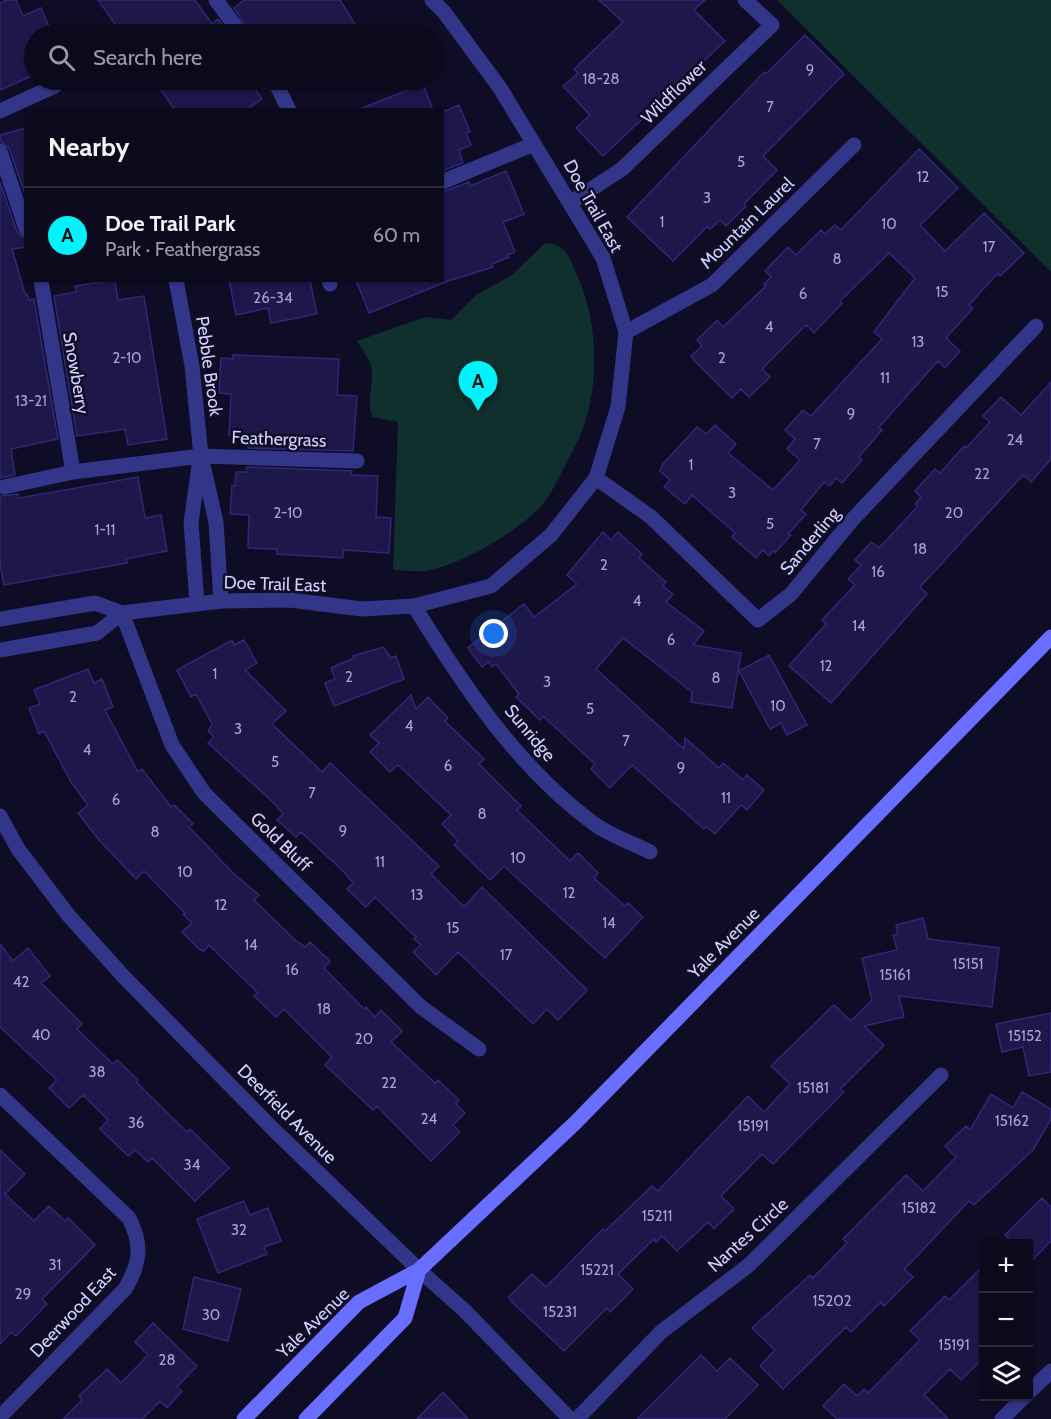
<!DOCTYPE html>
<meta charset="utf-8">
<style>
:root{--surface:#0b091c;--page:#141225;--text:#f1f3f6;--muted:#9a9aa3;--line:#2b2a3b;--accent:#00f3fc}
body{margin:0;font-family:Cabin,sans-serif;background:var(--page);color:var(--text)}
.controls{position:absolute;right:18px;bottom:18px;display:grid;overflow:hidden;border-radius:0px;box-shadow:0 2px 4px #0004}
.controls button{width:54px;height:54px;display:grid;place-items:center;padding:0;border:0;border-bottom:2px solid var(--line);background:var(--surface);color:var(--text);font:30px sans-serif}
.you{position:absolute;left:494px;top:634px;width:21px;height:21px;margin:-15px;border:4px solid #fff;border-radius:50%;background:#1a73e8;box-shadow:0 0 0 9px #1a73e833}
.badge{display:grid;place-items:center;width:39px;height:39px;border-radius:50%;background:var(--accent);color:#111;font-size:20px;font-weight:700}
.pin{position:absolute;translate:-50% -50px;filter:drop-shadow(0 2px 3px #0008)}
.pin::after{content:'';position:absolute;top:32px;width:21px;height:18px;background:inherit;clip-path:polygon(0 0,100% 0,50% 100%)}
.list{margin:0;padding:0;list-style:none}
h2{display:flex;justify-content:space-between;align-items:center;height:78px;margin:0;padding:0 24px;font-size:26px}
h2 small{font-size:20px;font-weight:400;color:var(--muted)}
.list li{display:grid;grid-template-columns:39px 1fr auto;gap:18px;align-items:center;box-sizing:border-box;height:96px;padding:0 24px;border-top:2px solid var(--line)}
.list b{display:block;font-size:22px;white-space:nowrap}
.list p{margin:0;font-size:20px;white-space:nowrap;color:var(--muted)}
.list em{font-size:20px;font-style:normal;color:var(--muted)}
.icon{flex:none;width:33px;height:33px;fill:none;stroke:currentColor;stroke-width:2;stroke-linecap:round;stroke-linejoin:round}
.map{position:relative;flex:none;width:1051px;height:1419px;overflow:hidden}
.search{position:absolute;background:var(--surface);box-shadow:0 2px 4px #0004;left:24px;top:24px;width:420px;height:66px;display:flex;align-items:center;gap:15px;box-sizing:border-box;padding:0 21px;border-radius:33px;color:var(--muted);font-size:22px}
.panel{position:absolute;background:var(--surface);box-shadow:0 2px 4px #0004;left:24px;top:108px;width:420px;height:174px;border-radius:0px}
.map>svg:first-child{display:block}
.green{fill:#0f302d}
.building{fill:#1e1749;stroke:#312777;stroke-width:1.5}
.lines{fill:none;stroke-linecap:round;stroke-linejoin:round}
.minor{stroke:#333589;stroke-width:15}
.tertiary{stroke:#333589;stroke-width:15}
.secondary{stroke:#686eff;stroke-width:15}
.labels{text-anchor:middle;stroke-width:5;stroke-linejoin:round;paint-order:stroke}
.number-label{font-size:15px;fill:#a6a2d2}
.street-label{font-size:18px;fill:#d4d1ff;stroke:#0f0c26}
</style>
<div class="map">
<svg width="1051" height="1419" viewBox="0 0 1051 1419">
<rect width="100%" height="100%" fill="#0f0c26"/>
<path class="green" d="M777 0H1051V272Z
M545 243C567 244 569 257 577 275 598 320 600 384 582 431 578 442 571 453 566 464 559 477 552 493 543 504 519 531 465 563 430 570 418 573 405 570 393 570L398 422 373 417C364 398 376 385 371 366 369 358 361 348 357 341L425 317 451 320 476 295 511 276Z"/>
<path class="building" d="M7 0H16L23 16 41 8 52 34H34V75L0 90V3Z
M98 0H195L212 24 218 19 229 34H122Z
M244 0H340L361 34H251L234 8Z
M599 0H705L694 10 725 41 603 156 576 128 590 115 563 86 578 73 574 69 623 22Z
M805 35 844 74 763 156 777 170 744 204 746 206 726 226 720 220 710 229 708 226 673 261 627 217 764 72 766 74Z
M154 80H249L262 99 246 110H175Z
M423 84 433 110H362V108Z
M459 105 470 132 466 133 471 145 459 150 463 163 442 171V112Z
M26 128V197L9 148 0 141V135Z
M919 149 958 188 920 225 945 251 984 213 1024 253 1000 276 998 273 969 305 973 308 946 338 960 351 945 368 938 361 879 427 882 430 859 457 862 460 842 483 836 478 830 486 824 482 801 510 806 514 788 534 791 535 775 553 773 551 769 556 763 550 756 558 732 537 735 533 692 495 685 504 664 487 670 480 660 471 663 464 697 427 706 434 715 425 736 444 728 453 773 490 800 460 787 449 795 439 785 430 803 410 811 416 882 339 874 332 915 278 889 253 840 301 842 303 814 333 806 325 762 369 770 377 749 397 741 389 732 398 694 360 691 356 702 346 697 340 717 320 723 327 766 286 764 284 771 277 765 271 788 247 796 255 821 230 825 234 835 225 841 230Z
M506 171 524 214 503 222 515 252 508 255 509 257 492 264 493 267 448 281 369 313 356 280H442V192L469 182 470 186Z
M0 182 17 232 26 239V247L12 249 25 294H27L29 300 34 299 58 439 11 449 15 475 0 478Z
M115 280 118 300 144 296 167 439 128 445 125 429 77 436 54 296 76 292 75 286Z
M229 280H310L317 314 271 323 268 308 236 315Z
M233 355 339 359 337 395 357 396 353 451 248 448 249 436 229 435 231 394 219 393 221 358 233 359Z
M1051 382V459L1031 482 1023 475 920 587 927 594 831 703 789 666 826 624 822 620 855 585 848 579 861 565 855 560 871 542 879 548 918 506 915 504 921 497 915 491 935 469 940 473 964 446 966 448 990 422 983 416 1001 397 1021 415Z
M247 467 352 471 351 475 378 476 376 517 391 518 389 553 343 550V558L277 554V549L248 548 249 515 230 514 232 486H235L236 472H246Z
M138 477 145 518 161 515 167 551 126 559 127 563 4 585 0 565V496L18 494 19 498Z
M603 532 611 540 618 532 642 554 639 558 666 582 663 586 673 594 666 602 704 631 693 645 741 653 732 708 691 702 692 692 623 638 596 669 684 749 685 738 719 768 723 763 743 780 747 775 764 790 747 810 741 805 715 834 707 827 704 829 632 765 610 788 591 769 595 764 543 716 540 720 516 697 519 694 496 664 492 667 489 662 482 667 468 648 524 604 534 617 577 584 567 575Z
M232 640 234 645 244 640 257 663 245 670 286 711 272 724 322 772 330 763 439 866 431 874 464 907 482 887 587 990 558 1020 547 1009 533 1024 458 952 436 975 413 952 421 945 414 939 416 937 375 897 366 907 347 889 353 883 343 871 301 832 296 837 277 820 283 814 275 804 208 743 214 737 208 731 212 724 196 694 191 697 177 670Z
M383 647 391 658 396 656 404 679 334 706 325 683 335 679 331 668 354 658 353 656Z
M769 655 807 725 787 735 781 723 770 729 739 671Z
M88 669 94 683 102 679 113 707 105 710 138 772 142 769 171 807 174 805 193 824 189 827 235 875 259 895 254 900 294 939 305 947 310 942 330 961 324 968 364 1009 366 1007 375 1017 381 1010 402 1031 391 1042 435 1083 438 1080 459 1100 456 1104 465 1113 453 1125 460 1132 431 1161 377 1106 373 1110 325 1065 332 1057 284 1009 276 1017 254 996 258 993 209 945 204 951 199 949 182 932 192 923 183 914 185 913 144 871 136 879 99 840 78 813 88 805 71 782 44 731 39 734 29 708 40 704 34 690Z
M411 695 416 709 428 697 448 718 445 721 484 759 479 764 521 806 517 810 570 861 578 853 598 873 594 878 625 906 628 903 643 917 605 958 504 866 490 880 454 845 458 841 442 824 451 815 398 765 390 772 370 752 379 743 370 735Z
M923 918 928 939 999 948 992 1007 899 996 904 1017 864 1026 884 1045 840 1089 844 1092 773 1164 762 1154 721 1196 734 1209 714 1229 708 1222 677 1251 662 1236 656 1242 654 1239 618 1274 633 1289 610 1312 607 1308 564 1351 511 1301 509 1297 532 1274 546 1287 603 1229 605 1231 652 1186 658 1191 748 1096 764 1112 790 1084 771 1066 834 1005 851 1021 872 1000 862 958 897 950 893 935 898 934 896 925Z
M0 944 13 961 28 948 50 976 41 983 82 1024 77 1029 113 1064 117 1060 138 1080 136 1082 187 1132 190 1129 229 1168 195 1201 152 1158 148 1162 135 1150 128 1156 100 1129 108 1120 83 1095 69 1108 49 1088 57 1080 0 1027Z
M1051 1013V1072L1029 1076 1023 1047 1002 1052 996 1024Z
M1022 1092 1051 1109V1119L1033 1150 974 1205 969 1201 918 1255 904 1269 913 1277 884 1306 881 1302 851 1332 846 1327 783 1389 760 1366 775 1350 752 1328 810 1275 813 1278 847 1243 843 1239 906 1175 923 1191 956 1157 945 1146 966 1126 970 1130 991 1094 1013 1108Z
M0 1150 25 1174 5 1194 34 1221 49 1206 65 1221 68 1218 95 1245 42 1299 47 1304 16 1336 11 1332 0 1344Z
M1042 1198 1051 1207V1241L1029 1264V1244H1014L1005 1235Z
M244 1201 250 1215 268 1208 281 1241 264 1247 267 1254 218 1273 197 1219Z
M984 1265V1357L961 1380 950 1369 924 1395 948 1419H837L823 1406 844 1384 857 1396 864 1389 868 1393 920 1340 910 1331 945 1296 949 1300Z
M194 1277 241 1289 228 1341 183 1329Z
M153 1323 197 1366 177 1387 182 1391 167 1408 160 1401 142 1419H63L82 1400 79 1396 107 1369 121 1383 148 1355 135 1342Z
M701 1355 717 1371 730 1358 758 1385 725 1419H637Z
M443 1392 468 1419H417Z"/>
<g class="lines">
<path class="minor" d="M216 0 241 34
M274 80 289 110
M0 111 55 86
M0 151 26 229
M442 182 534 144
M570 203 622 169 772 25 745 0
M41 280 73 472
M176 280 192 366 201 456 216 522 221 601
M329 280 330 284
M626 332 712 285 854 145
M596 478 651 517 758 620 791 594 853 519 1036 326
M4 487 73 472 201 456 357 461
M197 603 191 523 199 465
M414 606C463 685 517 767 593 823 609 835 632 843 650 852
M122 613 172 745 204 793 421 1007 479 1049
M1028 1393 1051 1371
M577 1419 661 1332 749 1265 941 1075
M1002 1419 1025 1396"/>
<path class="tertiary" d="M0 619 95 603 122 613 221 601 290 600 362 609 414 606 491 586 551 535 596 478 618 407 626 332 603 258 500 88 444 12 432 0
M0 650 97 633 122 613
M0 816 18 849 69 916 124 977 274 1130 419 1270 465 1311 570 1419
M0 1095 129 1218C143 1245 140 1264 125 1289L0 1417"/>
<path class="secondary" d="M244 1419 359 1302 419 1270 575 1123 1051 637
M306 1419 405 1318 419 1270"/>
</g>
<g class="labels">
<g class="number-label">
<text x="810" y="75">9</text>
<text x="601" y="84">18-28</text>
<text x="770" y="112">7</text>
<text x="741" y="167">5</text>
<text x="923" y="182">12</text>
<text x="707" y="203">3</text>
<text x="662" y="227">1</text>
<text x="889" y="229">10</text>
<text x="989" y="252">17</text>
<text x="837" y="264">8</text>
<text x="942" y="297">15</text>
<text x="803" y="299">6</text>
<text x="273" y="303">26-34</text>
<text x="769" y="332">4</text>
<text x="918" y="347">13</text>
<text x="127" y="363">2-10</text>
<text x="722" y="363">2</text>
<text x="885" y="383">11</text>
<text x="31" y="406">13-21</text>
<text x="851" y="419">9</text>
<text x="1015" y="445">24</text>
<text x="817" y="449">7</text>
<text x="691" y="470">1</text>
<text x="982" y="479">22</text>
<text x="732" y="498">3</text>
<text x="288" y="518">2-10</text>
<text x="954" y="518">20</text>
<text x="770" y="529">5</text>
<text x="105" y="535">1-11</text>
<text x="920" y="554">18</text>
<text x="604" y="570">2</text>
<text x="878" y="577">16</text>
<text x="637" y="606">4</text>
<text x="859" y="631">14</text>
<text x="671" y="645">6</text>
<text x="826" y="671">12</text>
<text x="215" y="679">1</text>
<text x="349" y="682">2</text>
<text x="716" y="683">8</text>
<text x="547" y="687">3</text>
<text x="73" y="702">2</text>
<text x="778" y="711">10</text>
<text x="590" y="714">5</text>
<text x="409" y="731">4</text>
<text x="238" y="734">3</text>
<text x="626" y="746">7</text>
<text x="87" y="755">4</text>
<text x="275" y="767">5</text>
<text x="448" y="771">6</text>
<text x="681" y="773">9</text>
<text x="312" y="798">7</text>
<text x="726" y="803">11</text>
<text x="116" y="805">6</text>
<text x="482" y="819">8</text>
<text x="343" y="836">9</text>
<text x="155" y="837">8</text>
<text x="518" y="863">10</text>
<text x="380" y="867">11</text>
<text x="185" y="877">10</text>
<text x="569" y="898">12</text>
<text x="417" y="900">13</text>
<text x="221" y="910">12</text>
<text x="609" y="928">14</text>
<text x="453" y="933">15</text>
<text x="251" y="950">14</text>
<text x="506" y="960">17</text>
<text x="968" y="969">15151</text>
<text x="292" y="975">16</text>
<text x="895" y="980">15161</text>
<text x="21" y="987">42</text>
<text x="324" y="1014">18</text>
<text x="41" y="1040">40</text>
<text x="1025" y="1041">15152</text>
<text x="364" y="1044">20</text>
<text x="97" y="1077">38</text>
<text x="389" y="1088">22</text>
<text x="813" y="1093">15181</text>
<text x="429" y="1124">24</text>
<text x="1012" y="1126">15162</text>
<text x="136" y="1128">36</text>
<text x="753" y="1131">15191</text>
<text x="192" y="1170">34</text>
<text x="919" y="1213">15182</text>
<text x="657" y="1221">15211</text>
<text x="239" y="1235">32</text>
<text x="55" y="1270">31</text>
<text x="597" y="1275">15221</text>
<text x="23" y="1299">29</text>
<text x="832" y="1306">15202</text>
<text x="560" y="1317">15231</text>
<text x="211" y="1320">30</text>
<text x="954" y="1350">15191</text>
<text x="167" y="1365">28</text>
</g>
<g class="street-label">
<text transform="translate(674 92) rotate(-44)" y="6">Wildflower</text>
<text transform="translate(593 206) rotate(61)" y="6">Doe Trail East</text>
<text transform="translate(747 223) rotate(-44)" y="6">Mountain Laurel</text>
<text transform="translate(209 366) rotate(82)" y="6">Pebble Brook</text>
<text transform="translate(76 373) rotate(80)" y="6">Snowberry</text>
<text transform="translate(279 439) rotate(2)" y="6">Feathergrass</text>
<text transform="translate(810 541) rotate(-50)" y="6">Sanderling</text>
<text transform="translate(275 584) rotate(2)" y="6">Doe Trail East</text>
<text transform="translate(530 733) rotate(50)" y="6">Sunridge</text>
<text transform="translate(281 842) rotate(44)" y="6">Gold Bluff</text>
<text transform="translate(724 943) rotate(-45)" y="6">Yale Avenue</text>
<text transform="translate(287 1114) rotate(45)" y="6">Deerfield Avenue</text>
<text transform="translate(748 1235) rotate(-42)" y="6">Nantes Circle</text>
<text transform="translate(73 1312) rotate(-47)" y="6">Deerwood East</text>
<text transform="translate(313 1323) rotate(-44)" y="6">Yale Avenue</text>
</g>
</g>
</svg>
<div class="controls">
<button>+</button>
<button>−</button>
<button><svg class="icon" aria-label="layers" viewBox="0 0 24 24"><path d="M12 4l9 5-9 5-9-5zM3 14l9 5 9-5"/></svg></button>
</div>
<div class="you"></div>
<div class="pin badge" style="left:478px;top:411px">A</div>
<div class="search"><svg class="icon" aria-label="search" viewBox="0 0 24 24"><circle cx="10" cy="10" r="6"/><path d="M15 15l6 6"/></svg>Search here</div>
<section class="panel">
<h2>Nearby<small></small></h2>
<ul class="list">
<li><span class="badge">A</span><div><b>Doe Trail Park</b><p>Park · Feathergrass</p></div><em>60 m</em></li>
</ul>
</section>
</div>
